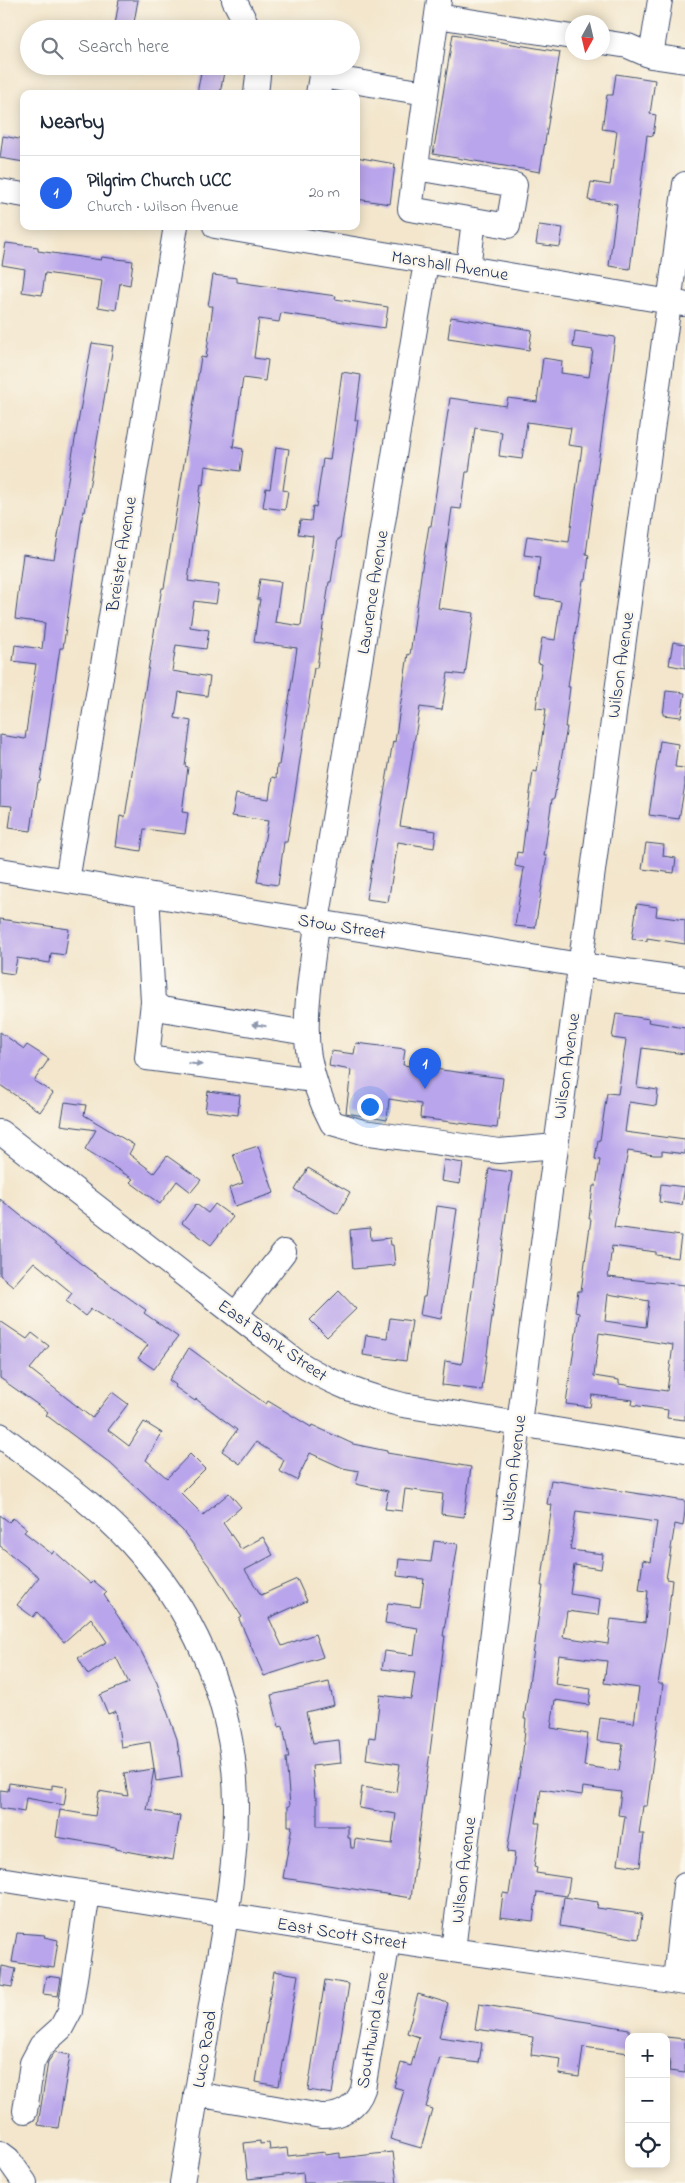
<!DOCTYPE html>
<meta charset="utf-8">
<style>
:root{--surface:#fff;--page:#f2f2f3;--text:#1f2937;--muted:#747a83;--line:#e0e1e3;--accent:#2563eb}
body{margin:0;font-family:"Indie Flower",sans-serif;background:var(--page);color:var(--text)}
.controls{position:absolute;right:15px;bottom:15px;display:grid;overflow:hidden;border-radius:10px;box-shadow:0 2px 12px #0003}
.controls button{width:45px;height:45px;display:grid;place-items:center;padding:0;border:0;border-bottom:1px solid var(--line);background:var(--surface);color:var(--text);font:25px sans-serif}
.compass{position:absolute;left:565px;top:15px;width:45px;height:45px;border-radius:50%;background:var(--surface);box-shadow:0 2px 12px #0003;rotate:188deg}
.you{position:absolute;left:369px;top:1106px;width:18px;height:18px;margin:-12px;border:4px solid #fff;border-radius:50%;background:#1a73e8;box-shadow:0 0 0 8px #1a73e833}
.badge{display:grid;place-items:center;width:32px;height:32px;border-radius:50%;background:var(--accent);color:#fff;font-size:16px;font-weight:700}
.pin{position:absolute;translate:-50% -41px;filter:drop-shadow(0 1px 2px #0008)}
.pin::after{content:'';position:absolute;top:26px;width:18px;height:15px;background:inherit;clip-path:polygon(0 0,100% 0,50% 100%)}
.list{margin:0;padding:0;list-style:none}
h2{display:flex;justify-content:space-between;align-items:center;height:65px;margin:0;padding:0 20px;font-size:21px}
h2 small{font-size:16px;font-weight:400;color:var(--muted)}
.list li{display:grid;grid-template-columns:32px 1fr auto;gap:15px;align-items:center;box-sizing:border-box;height:75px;padding:0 20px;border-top:1px solid var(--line)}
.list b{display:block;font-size:19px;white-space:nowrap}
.list p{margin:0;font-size:16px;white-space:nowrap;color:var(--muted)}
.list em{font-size:16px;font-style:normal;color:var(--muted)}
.icon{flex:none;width:28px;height:28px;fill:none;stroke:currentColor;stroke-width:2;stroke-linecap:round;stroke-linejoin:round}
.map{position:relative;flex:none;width:685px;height:2183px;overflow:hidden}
.search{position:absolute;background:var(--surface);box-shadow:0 2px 12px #0003;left:20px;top:20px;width:340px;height:55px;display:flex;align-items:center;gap:12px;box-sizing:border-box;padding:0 18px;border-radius:28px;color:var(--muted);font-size:19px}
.panel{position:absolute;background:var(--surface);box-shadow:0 2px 12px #0003;left:20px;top:90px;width:340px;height:140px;border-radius:10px}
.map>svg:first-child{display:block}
.building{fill:#b9a5eb;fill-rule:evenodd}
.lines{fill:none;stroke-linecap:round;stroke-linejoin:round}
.minor-casing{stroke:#3b4a6e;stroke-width:26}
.minor{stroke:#fff;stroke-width:24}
.oneway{fill:#8d97ae}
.labels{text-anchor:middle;stroke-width:5;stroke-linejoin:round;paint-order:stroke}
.street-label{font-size:18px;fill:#1b2f5e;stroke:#fbf7ec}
</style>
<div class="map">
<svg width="685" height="2183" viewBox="0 0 685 2183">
<rect width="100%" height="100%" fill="#fbf7ec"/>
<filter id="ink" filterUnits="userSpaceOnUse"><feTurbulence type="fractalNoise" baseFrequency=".02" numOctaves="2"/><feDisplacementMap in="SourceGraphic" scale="10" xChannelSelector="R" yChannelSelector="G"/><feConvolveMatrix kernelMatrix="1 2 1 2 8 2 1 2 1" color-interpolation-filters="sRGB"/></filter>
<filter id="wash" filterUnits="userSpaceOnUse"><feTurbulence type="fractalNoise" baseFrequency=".0096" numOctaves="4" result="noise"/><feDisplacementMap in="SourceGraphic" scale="20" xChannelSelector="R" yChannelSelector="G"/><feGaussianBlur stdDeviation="1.12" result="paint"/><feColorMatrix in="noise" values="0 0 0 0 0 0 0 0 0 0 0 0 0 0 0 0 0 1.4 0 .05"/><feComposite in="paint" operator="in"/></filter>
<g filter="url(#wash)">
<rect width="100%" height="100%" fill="#f3e6cc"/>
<g id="blocks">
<path class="building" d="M119 0H138L133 28 115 25Z
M453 34 560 52 540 172 433 154Z
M202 66H225L220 94H197Z
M616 74 655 80 650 114 656 115 653 136 647 135 630 269 609 266 617 204 588 200 591 182 610 185 617 131 602 129 607 95H613Z
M3 136 24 140V162L0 158Z
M356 157 395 164 390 204 356 199Z
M539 225 563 228 560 247 536 244Z
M6 243 38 247V251L101 260 102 257 133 261 130 285 120 283 116 310 98 307 102 281 45 273 42 295 22 292 25 269 2 265Z
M213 275 237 278V282L336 296 335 299 388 307 385 328 281 313 279 322 259 319 254 358 268 360 265 381 243 378 233 447 243 449 240 471 205 466 203 485 201 484 188 581 219 585 216 604 194 601 190 627 209 630 206 649 176 645 172 671 210 677 207 696 179 692 175 718 191 721 185 766 188 767 182 812 188 813 185 834 144 829 141 851 116 847 120 816 125 817 154 633 162 588H164L201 357 206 358 213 306H208Z
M451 317 532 330 529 350 448 338Z
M575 331 615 337 586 554 589 555 586 580H583L568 687H570L565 727H567L554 799H552L544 856H547L535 928 515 926 524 868 515 866 517 852 522 853 533 771 537 772 546 709 536 708 542 664 538 663 542 638 555 640 561 601 535 597 540 557 524 555 527 536 569 542 582 447 568 445 571 428 527 422 522 459 499 456 502 432 475 428 469 472H466L461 509 452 508 438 608 474 613 465 675 448 673 442 710 420 707 400 826 436 831 434 848 398 842 388 902 366 899 393 741 395 742 408 654 410 655 422 568 429 526H431L450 398 506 406 508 398 537 402 543 358 562 361 561 373 589 377 593 350 573 347Z
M92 343 113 346 85 512 83 511 63 648H60L40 782H38L31 831 9 828 12 806 0 805V735L25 739 36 664 13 661 15 645 42 649 45 623 15 619 23 554 54 559Z
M342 372 361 375 355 420H358L340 539H338L331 582H329L317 668H314L294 799 287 842H284L278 885 257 882 268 821 232 816 236 794 269 799 272 777 276 778 277 765H279L297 648 254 642 260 599H257L260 579 281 582 275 622 301 626 313 536 298 534 300 520 311 521 313 506 316 507 323 459 330 460Z
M276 447 289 449 283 490 288 491 285 510 263 507 266 488 270 489Z
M673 642 685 644V668L669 665Z
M666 691 685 693 681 717 663 715Z
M660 741 678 744 675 767 685 768V785L679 819 649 815Z
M646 843 664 845 663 856 676 858 674 873 642 869Z
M637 904 657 907 656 916 685 920V944L647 938V941L632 939Z
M0 919 69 929 65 955 51 953 50 963 17 958 14 974 0 972Z
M616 1014 649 1019 648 1022 685 1028V1054L642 1048 637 1087 658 1090 656 1106 629 1102 625 1132 685 1140V1154L662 1151V1155H654L628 1151 614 1227 681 1236 678 1258 656 1255V1252L612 1246 608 1277 685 1285V1420L667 1418 668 1410 632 1405 633 1400 592 1395 590 1407 566 1404 579 1313 575 1312 578 1291H581L591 1219H589L593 1186H596L600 1160 595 1159 598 1140H600L607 1093 618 1094 626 1040 612 1038ZM608 1294 649 1301 646 1327 605 1321ZM599 1333 673 1345 667 1391 619 1384V1380L594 1376Z
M0 1032 24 1049 27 1045 49 1059 34 1081 53 1093 40 1112 0 1085Z
M356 1043 405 1049 403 1065 503 1078 497 1128 420 1118 421 1104 389 1099 387 1120 346 1113 351 1070 329 1066 331 1051 354 1054Z
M208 1091 240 1095 238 1115 205 1111Z
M65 1102 86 1105 84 1115 134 1145 129 1154 154 1173 167 1156 201 1180 191 1192 177 1181 160 1204 130 1182 133 1179 85 1149 96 1130 61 1125Z
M258 1146 274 1193 235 1206 229 1188 243 1183 233 1154Z
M444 1160 463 1163 460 1184 441 1181Z
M308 1168 350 1192 338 1214 295 1190Z
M489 1169 512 1172 482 1390 442 1385 445 1361 462 1364Z
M661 1184 685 1187 682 1205 659 1202Z
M0 1199 80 1263 146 1310 144 1313 178 1337 154 1369 138 1358 148 1345 91 1309 85 1316 66 1301 72 1293 34 1262 13 1286 0 1275Z
M196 1204 208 1213 215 1204 233 1217 211 1245 182 1223Z
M437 1206 457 1209 441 1319 420 1315 423 1297H425Z
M370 1228 371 1240 390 1238 391 1245H393L395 1265 353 1269 350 1230Z
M339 1291 356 1309 327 1337 310 1320Z
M390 1318 412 1321 406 1361 363 1355 366 1335 387 1338Z
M0 1321 27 1339 32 1333 49 1346 30 1369 92 1418 112 1392 128 1404 108 1430 129 1446 144 1422 162 1433 146 1460 167 1478 190 1454 205 1469 181 1493 203 1515 229 1493 241 1507 223 1523 241 1549 263 1537 273 1555 245 1570 261 1595 297 1579 307 1601 269 1618 282 1646 315 1634 323 1657 264 1676 239 1619 242 1617 212 1570 183 1531 110 1463 46 1415 48 1412 0 1378Z
M189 1348 266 1404 268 1401 311 1427 312 1425 353 1444 387 1451V1453L471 1467 464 1517 441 1514 443 1494 405 1489 402 1511 385 1509 388 1491 356 1484 359 1471 343 1468 310 1453 297 1480 279 1471 284 1460 256 1442 240 1464 222 1451 237 1430 196 1399 195 1401 175 1387 176 1385 169 1380Z
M551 1480 685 1501V1511L683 1526 675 1524 666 1579 672 1580 666 1636 658 1684H663L656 1738 647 1806H643L639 1834H644L640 1867 618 1864 625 1816 618 1815 621 1792 583 1787 582 1795 541 1789 536 1823H540L534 1867 537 1868 536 1873 570 1878 567 1896 537 1892 533 1921 500 1917 503 1893 509 1894 515 1853 507 1852 523 1751 526 1719H524L543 1586H541L552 1505 547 1504ZM576 1511 657 1522 651 1562 643 1560 639 1590 648 1591 645 1623 611 1619 608 1644 563 1637 567 1611 598 1615 600 1599 570 1594 574 1565 601 1569 603 1554 570 1550ZM559 1655 607 1661 604 1683 639 1688 634 1723 600 1718 597 1741 623 1744 619 1771 584 1766 588 1734 551 1728 555 1700 589 1705 591 1689 555 1684Z
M0 1515 9 1522 13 1518 27 1529 24 1532 52 1554 54 1551 91 1584 94 1581 107 1592 104 1595 141 1651 157 1683 177 1739 182 1777 156 1781 150 1742 121 1747 116 1711 108 1714 100 1695 129 1683 116 1657 88 1675 78 1658 107 1642 91 1618 64 1642 37 1612 33 1617 17 1605 39 1577 0 1546Z
M434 1541 458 1544 443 1636H445L411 1898 283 1878 292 1826H288V1806H290L286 1758H289L283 1726 279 1727 271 1695 329 1682 334 1705 306 1712 313 1743 339 1740 341 1763 312 1766 315 1798H317V1826H348V1838H350L351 1848H354L355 1839 392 1844 396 1814 359 1808 362 1787 396 1792 400 1764 366 1759 369 1737 375 1738 380 1695 411 1699 415 1673 382 1669 385 1651 414 1655 418 1628 385 1623 388 1603 420 1607 424 1579 397 1576 399 1559 431 1562Z
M154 1769 147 1810 180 1816 173 1860 115 1849V1847L56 1837 60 1810 95 1816 99 1791 128 1796 124 1773Z
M9 1783 52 1789V1785L67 1787 64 1805 26 1798 24 1812 0 1808V1790L8 1791Z
M564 1897 598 1902 597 1908 642 1914 639 1939 560 1926Z
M17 1933 45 1935 44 1937 58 1940 54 1968 12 1962Z
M2 1966 16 1969 12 1987 0 1985Z
M274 1971 298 1975 279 2086 256 2082Z
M46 1976 61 1978 58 1996 43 1994Z
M325 1980 349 1984 332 2094 308 2090Z
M418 1994 448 2003 439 2037 482 2043 479 2063 440 2058 426 2107 432 2109 421 2148 390 2139 404 2090 394 2087 401 2063 411 2066 419 2037 407 2033Z
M479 2004 629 2029V2053L583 2047 579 2077 559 2074 561 2059 531 2055 533 2037 475 2029Z
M666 2037 685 2039V2073L669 2071 670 2060 666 2059Z
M55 2052 70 2055 58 2128 38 2125 48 2062Z
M260 2141V2144L269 2143 270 2150 287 2148 288 2156 325 2152V2155L340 2153V2158L393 2152 397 2183H304L303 2173 248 2179 244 2143Z"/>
</g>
</g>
<g filter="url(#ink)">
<use href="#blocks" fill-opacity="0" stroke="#3b4a6e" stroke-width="1"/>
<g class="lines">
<g class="minor-casing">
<path id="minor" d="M234 0 249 29
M439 0 410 209 474 220 468 268
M660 0 651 56 685 61
M437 16 572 37
M602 42 628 46 651 56
M256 94 259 66
M318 94 321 76 426 93
M416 168 515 185 508 226 474 220
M0 191 24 195
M215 226 683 304
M426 262 317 922C313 964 302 1015 309 1057 313 1080 321 1102 332 1123L363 1132 499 1151 556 1146
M0 870 580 965 685 979
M67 881 176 226
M147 894 153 1002 162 1009 307 1033
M153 1002 147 1058 314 1080
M0 1132 294 1360C329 1383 363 1395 403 1405L685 1451
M236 1314 284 1252
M0 1435C47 1472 100 1506 139 1552 201 1622 236 1713 236 1807 236 1867 224 1928 214 1987 203 2052 193 2118 182 2183
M0 1879 388 1941 685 1983
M453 1950 521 1408 685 184
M675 1981 685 1885
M196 2094 321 2116C341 2117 357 2107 363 2089L388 1941
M25 2111 32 2063 41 2046 61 2028 70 2011 88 1893
M0 2153 8 2159 25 2183"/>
</g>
<use href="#minor" class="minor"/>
</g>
<defs><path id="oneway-solid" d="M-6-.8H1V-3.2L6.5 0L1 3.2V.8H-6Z" transform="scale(1.25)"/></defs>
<g class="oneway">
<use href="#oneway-solid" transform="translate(259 1025) rotate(-171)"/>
<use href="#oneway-solid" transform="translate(195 1064) rotate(7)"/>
</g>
</g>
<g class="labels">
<g class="street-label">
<text transform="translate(450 265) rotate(9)" y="6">Marshall Avenue</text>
<text transform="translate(121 554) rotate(-81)" y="6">Breister Avenue</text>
<text transform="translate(372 592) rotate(-81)" y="6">Lawrence Avenue</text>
<text transform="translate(620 665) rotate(-82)" y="6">Wilson Avenue</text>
<text transform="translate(342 926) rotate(9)" y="6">Stow Street</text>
<text transform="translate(566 1066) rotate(-82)" y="6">Wilson Avenue</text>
<text transform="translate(273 1340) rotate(35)" y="6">East Bank Street</text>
<text transform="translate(513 1468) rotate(-83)" y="6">Wilson Avenue</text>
<text transform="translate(463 1870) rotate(-83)" y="6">Wilson Avenue</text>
<text transform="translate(342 1933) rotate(9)" y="6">East Scott Street</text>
<text transform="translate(372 2030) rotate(-80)" y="6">Southwind Lane</text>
<text transform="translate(204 2049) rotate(-81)" y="6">Luco Road</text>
</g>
</g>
</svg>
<div class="controls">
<button>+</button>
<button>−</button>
<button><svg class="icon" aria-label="locate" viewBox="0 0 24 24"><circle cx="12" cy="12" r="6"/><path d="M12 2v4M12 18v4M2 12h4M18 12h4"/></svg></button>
</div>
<svg class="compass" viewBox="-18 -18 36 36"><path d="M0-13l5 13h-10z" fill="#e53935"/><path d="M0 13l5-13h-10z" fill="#747a83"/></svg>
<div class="you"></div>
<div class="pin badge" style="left:425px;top:1089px">1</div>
<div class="search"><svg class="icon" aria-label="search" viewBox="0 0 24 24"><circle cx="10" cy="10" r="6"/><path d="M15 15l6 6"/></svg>Search here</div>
<section class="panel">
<h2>Nearby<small></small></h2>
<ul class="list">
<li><span class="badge">1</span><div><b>Pilgrim Church UCC</b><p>Church · Wilson Avenue</p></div><em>20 m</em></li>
</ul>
</section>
</div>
